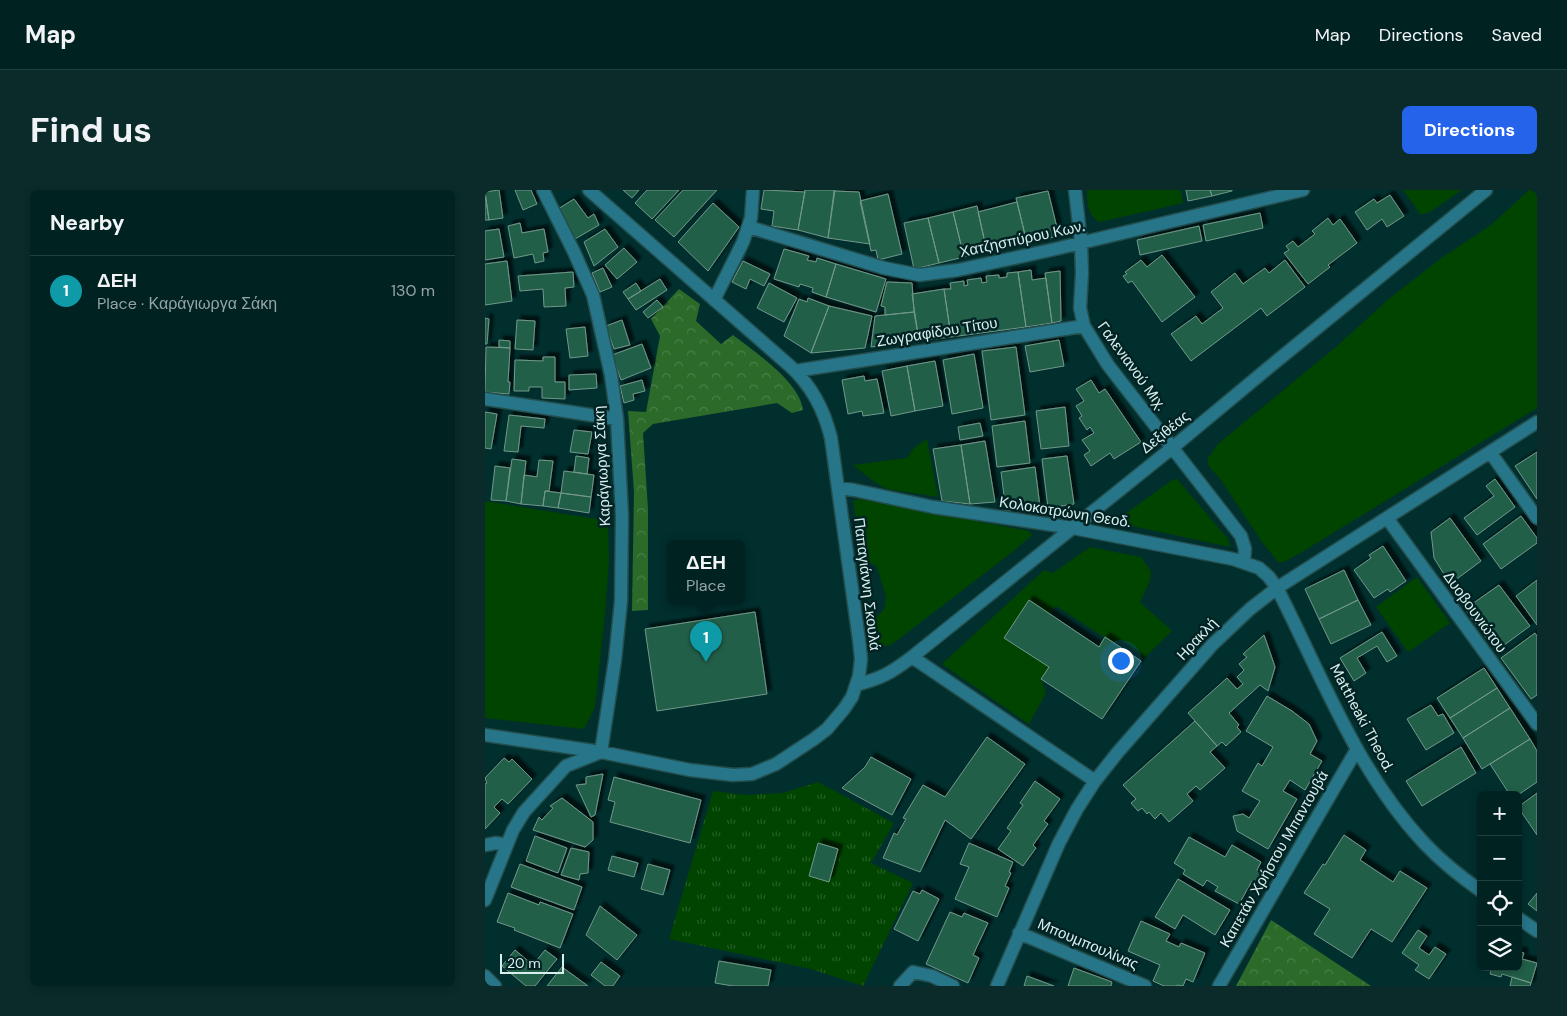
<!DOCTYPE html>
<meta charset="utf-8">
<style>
:root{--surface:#002322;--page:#0a2b2a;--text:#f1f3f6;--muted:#95a4a5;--line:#224040;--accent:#2563eb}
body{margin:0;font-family:"DM Sans",sans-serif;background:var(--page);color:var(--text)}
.controls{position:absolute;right:15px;bottom:15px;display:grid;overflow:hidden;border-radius:8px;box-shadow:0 2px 8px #0003}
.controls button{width:45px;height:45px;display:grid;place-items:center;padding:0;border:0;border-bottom:1px solid var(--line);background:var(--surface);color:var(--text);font:25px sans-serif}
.scale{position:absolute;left:15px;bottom:12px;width:64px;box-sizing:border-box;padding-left:5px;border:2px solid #d8efee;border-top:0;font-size:14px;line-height:18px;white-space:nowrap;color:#d8efee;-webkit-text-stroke:4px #022323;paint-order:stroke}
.you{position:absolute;left:635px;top:470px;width:18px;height:18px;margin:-12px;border:4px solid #fff;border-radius:50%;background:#1a73e8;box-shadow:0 0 0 8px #1a73e833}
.badge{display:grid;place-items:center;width:32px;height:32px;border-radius:50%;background:var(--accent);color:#fff;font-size:16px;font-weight:700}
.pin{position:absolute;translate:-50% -41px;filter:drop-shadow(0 1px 2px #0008)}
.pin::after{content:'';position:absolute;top:26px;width:18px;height:15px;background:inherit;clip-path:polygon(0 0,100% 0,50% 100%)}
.popup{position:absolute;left:182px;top:350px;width:78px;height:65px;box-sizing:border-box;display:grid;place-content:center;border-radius:8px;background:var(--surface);filter:drop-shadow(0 1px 4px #0005);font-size:16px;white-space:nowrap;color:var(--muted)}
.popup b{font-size:19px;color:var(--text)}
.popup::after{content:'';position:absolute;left:50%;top:100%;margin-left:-10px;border:10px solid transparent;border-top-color:var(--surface)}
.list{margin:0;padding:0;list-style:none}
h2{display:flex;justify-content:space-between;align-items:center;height:65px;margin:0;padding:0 20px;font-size:21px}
h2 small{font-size:16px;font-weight:400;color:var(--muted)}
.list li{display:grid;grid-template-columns:32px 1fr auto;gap:15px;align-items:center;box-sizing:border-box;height:70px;padding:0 20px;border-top:1px solid var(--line)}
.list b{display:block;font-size:19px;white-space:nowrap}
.list p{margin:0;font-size:16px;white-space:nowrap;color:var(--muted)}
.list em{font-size:16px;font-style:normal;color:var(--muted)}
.icon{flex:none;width:28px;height:28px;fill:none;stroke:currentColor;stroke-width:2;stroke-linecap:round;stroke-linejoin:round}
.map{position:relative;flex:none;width:1052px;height:796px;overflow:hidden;border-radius:8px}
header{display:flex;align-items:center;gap:30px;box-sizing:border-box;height:70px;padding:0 25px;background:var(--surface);border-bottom:1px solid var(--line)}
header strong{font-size:24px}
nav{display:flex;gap:28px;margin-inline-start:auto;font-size:18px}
.intro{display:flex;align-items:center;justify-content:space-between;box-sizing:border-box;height:120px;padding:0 30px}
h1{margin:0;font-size:35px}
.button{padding:12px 22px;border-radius:8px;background:var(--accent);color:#fff;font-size:18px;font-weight:700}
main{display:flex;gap:30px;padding:0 30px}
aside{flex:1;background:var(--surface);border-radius:8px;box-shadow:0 2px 8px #0003}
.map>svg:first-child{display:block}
.green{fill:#040}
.forest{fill:url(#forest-crowns)}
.park{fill:url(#park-tufts)}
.building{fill:#215e4a;stroke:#729889;filter:url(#shadow)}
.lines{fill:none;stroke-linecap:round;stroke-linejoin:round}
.minor-casing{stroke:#234e4d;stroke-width:15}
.minor{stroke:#277589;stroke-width:12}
.labels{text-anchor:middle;stroke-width:5;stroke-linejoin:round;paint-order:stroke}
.street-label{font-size:15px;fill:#d8efee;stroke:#022323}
</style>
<header>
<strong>Map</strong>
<nav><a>Map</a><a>Directions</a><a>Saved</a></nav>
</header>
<div class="intro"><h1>Find us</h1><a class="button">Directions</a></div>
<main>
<aside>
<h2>Nearby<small></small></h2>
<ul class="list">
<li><span class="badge" style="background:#0f9aa8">1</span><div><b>ΔΕΗ</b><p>Place · Καράγιωργα Σάκη</p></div><em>130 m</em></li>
</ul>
</aside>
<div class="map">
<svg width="1052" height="796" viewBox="0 0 1052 796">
<defs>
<pattern id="forest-crowns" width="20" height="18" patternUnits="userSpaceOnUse" patternTransform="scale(1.25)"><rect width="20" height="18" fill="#2b6a28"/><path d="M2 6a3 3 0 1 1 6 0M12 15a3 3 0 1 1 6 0" fill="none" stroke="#498048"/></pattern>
<pattern id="park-tufts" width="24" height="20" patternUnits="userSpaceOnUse" patternTransform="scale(1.25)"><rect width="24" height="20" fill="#040"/><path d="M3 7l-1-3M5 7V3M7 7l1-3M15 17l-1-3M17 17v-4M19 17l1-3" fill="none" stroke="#245f26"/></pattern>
<filter id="shadow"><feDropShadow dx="4.5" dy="-4.5" stdDeviation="1" flood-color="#0009"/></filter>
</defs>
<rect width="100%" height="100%" fill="#002f2e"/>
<path class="green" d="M602 0H696L698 13 615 32C603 27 602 12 602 0Z
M918 0H977L945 22 936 25Z
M1044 0H1052V218L817 362 799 372H793L777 352 735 289 727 280 723 274V268L733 254 852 156 905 108 955 69 1006 35Z
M442 249 453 307 402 299 388 291 368 275 422 268 429 258Z
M692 289 743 349 745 357 638 334 636 327 687 290Z
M374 309 544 341 547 345 530 360 414 449 405 455 394 457 388 431 399 419 401 407 392 377 377 367 368 311Z
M0 311 123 331 124 371 120 423 110 517 99 539 0 528Z
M605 357 656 367 666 381 665 391 655 412 687 441 656 471 571 416 565 424 544 410 519 448 564 477 556 489 561 503 544 534 457 474 559 380 568 383Z
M932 387 965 433 923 462 891 417Z"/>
<path class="forest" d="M194 99 215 114 211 131 236 154 248 145C270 162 315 192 318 220L307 223 292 213 168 234 158 243 163 319V420L147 421 149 302 143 221 161 222 175 146 166 129Z
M786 730 886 796H751Z"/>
<path class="park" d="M333 592 409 633 386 673 428 693 378 796 326 779 184 749 228 601 260 605 298 603Z"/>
<path class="building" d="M14 0 18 28 4 30 0 2Z
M30 0H46L52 14 38 20Z
M138 0H154L147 8Z
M162 0H194L167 29 150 13Z
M198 0H232L189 47 170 30Z
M279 0 320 2 313 40 287 36 289 21 276 19Z
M320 0H350L343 48 313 40Z
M701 0H725L727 6 703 11Z
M725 0H747V1L727 6Z
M349 1 374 2 385 54 343 48Z
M563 1 574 46 542 53 531 8Z
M0 2 4 30H0Z
M403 4 417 64 393 70 391 60 386 61 375 11Z
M905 5 919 26 902 37 897 29 882 40 870 22 889 9 892 13Z
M89 9 103 28 109 24 114 35 90 49 73 19Z
M532 12 542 53 502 62 493 22Z
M228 13 254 37 223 81 193 52Z
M492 16 502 62 479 67 468 22Z
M468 22 479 67 454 73 443 28Z
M775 23 778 38 721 51 718 35Z
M443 28 454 73 429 79 419 33Z
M843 28 848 35 855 29 872 53 843 75 845 77 823 94 799 63 804 60 801 56 808 51 813 57 830 44 827 41Z
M35 33 37 43 59 39 63 62 58 63 59 71 50 73 48 64 29 68 23 36Z
M714 36 717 51 655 65 652 50Z
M14 39 19 67 0 70V41Z
M120 39 133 57 109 76 99 52Z
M139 58 152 72 132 89 120 75Z
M299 59 324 66 322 70 331 72 332 68 351 74 341 107 327 102 328 98 315 94 314 97 289 89Z
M677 65 710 107 677 132 647 91 643 93 638 86 642 84 640 82 656 70 662 77Z
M800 70 820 97 782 126 776 118 706 171 686 144 711 126 717 134 738 118 726 102 750 83 758 94 780 78 784 83Z
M22 71 27 111 0 115V74Z
M258 71 285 84 279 96 265 89 261 99 247 92Z
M351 74 401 89 391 122 341 107Z
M118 78 127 97 115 102 107 83Z
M546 80 547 90 561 88 567 133 541 137 533 82Z
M575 81 576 131 567 133 560 83Z
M88 82 89 97 80 98 81 116 59 117 58 99 35 101 33 86Z
M533 82 541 137 466 147 459 99H466L465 93 479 91V96L483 95 482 90 496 88 497 93 502 92 501 86 514 85V88L522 87V83Z
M175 89 182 100 151 120 143 109Z
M402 92 427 93 429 122 400 125V117L396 116Z
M151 93 156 101 143 109 138 102Z
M284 93 312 108 299 132 272 118Z
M459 99 466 147 434 151 427 104Z
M323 108 344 116 326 163 299 146 314 109 322 112Z
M172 110 178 117 163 128 158 122Z
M344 116 387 126 380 158 326 163Z
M429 122 434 151 386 157 390 126Z
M0 128 4 129 2 154H0Z
M32 130 50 131 48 160 30 159Z
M137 130 145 155 129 159 121 136Z
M100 137 103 166 85 168 81 139Z
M14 150 25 151V158L14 157Z
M574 150 579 176 545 182 540 156Z
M157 154 166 178 136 190 127 165Z
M1 157 25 158 23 192H25L24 204 0 202Z
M531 157 540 225 506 230 497 161Z
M489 164 498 218 467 224 458 170Z
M58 167H70V192H80V209L57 208V197H44V201H29L30 170 58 171Z
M450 171 458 216 430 221 422 176Z
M422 176 430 221 406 226 397 181Z
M111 184 112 198 84 200V185Z
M379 186 380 191 392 189 399 223 378 226 377 221 363 224 357 190Z
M157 190 160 201 148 204 149 210 139 213 135 196Z
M606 190 614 203 620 199 656 252 629 269 625 263 606 276 599 265 605 261 597 250 609 243 605 237 602 240 594 228 597 226 591 216 599 211 591 199Z
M580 217 584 256 556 259 551 221Z
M0 222 12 224 6 259 0 258Z
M24 225 60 229 59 238 36 236 33 262 19 261Z
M540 231 545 273 512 277 507 236Z
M495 233 498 246 475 250 473 237Z
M89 240 107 242 103 264 85 262Z
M500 251 510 312 485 314 476 255Z
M476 255 485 314 457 311 448 259Z
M1052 262V309L1030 276Z
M91 266 104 268 102 284 89 282Z
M582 266 589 314 563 318 557 269Z
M27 269 41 271 36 314 21 311Z
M54 270 68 271 64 301H60L58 316 36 314 39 285 52 287Z
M10 276 25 278 21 311 6 310Z
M550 277 555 317 521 321 516 282Z
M79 281 109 285 106 307 76 303Z
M1010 289 1030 317 992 345 979 328 1009 306 1001 296Z
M60 301 76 303 73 318 58 316Z
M76 303 106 307 104 323 73 318Z
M1036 326 1052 348V353L1016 379 998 354Z
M965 328 996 371 965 394 949 368 946 342Z
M898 356 921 391 905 402 903 399 889 408 869 380 886 368 884 365Z
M859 380 873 410 834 429 820 399Z
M1052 390V435L1031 406Z
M1014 395 1045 436 1011 461 980 419Z
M544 410 614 457 620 447 656 471 617 529 556 489 564 477 519 448Z
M873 410 886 435 846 454 834 429Z
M270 422 282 504 172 521 160 439Z
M897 442 912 466 902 472 892 456 872 468 881 483 869 491 855 468Z
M1050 443 1052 446V505L1046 509 1016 468Z
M779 445 790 477 783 501 775 495 744 523 754 535 752 537 756 542 741 556 737 552 732 556 703 523 742 488 752 499 758 494 752 487 759 480 754 474 762 467 758 464Z
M999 478 1012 498 965 528 952 508Z
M1012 498 1025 518 978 548 965 528Z
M782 506 807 521 824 534 832 551 825 564 837 571 820 600 805 590 798 601 812 609 783 659 752 641 748 626 758 624 764 628 775 611 757 601 773 573 777 576 788 557 761 541Z
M946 515 953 526 958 524 969 543 941 560 922 529Z
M1025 518 1045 549 997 579 978 548Z
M710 531 732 556 725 562 740 578 715 600 711 596 702 604 708 611 684 632 676 623 670 629 664 622 662 624 657 618 653 621 646 613 651 609 638 595Z
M502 547 540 574 486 649 460 630 435 682 398 668 409 643 412 645 421 629 418 628 438 595 460 607Z
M1045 549 1052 561V592L1033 605H1025L1005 574Z
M976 557 991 583 937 616 921 591Z
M386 567 426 589 407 625 357 598 380 577Z
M19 568 24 572 27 569 47 589 23 614 17 609 9 617 15 623 0 639V594L2 593 0 588Z
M118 584 110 625 106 627 91 595 101 594V587Z
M129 587 216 610 205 653 125 632 130 612 123 610Z
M550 591 575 609 559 631 563 634 548 655 551 658 538 676 513 659 526 641 522 638 538 615 535 613Z
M1052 603V645L1033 617Z
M77 608 108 632V650L100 657 48 640 54 627 57 630 68 618 65 616Z
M859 645 881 660 875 670 908 692 915 681 942 698 907 752 886 739 867 768 829 744 845 719 819 703 838 674 840 675Z
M50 646 82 658 73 683 41 671Z
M704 647 740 667 747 655 776 672 772 680 777 683 771 693 767 691 754 714 730 701 733 697 722 690 718 696 698 684 700 680 689 673Z
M333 653 353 659 344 692 324 686Z
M484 653 528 672 524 682 526 683 520 696 524 698 512 727 470 709 484 677 475 674Z
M86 658 104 662 103 683 95 684 94 690 76 685Z
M127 666 153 673 149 687 123 680Z
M35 674 97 697 89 720 26 697Z
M163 674 185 680 178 705 156 699Z
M693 689 745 720 730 745 698 725 690 739 670 727Z
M437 700 454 709 433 751 409 739 428 701 435 704Z
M23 703 54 715 55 712 88 724 75 758 29 740 30 738 12 732Z
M1052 703V721L1043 714Z
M115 716 152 745 132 770 101 745Z
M465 722 477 727 479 723 503 733 488 765 494 768 483 793 441 774Z
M656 731 685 744 681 751 694 757 696 753 720 763 708 792 701 789 698 796 692 795V796H679L668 791 675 775 643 761Z
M933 740 942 746 934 758 944 765 950 757 961 764 944 789 930 780 934 775 917 763Z
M30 760 48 775 60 760 72 769 50 796H41L17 776Z
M1033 761 1039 763 1037 769 1052 773 1046 793 1017 784 1016 787 1005 784 1007 777H1033Z
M234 771 286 780 283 796H248L230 793Z
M116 772 135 786 128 796H120L106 785Z
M77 777 103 796H62Z
M589 778 627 792 626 796H583Z
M542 786 569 796H539Z
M1027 787 1046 793 1045 796H1025Z"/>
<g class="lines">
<g class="minor-casing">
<path id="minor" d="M590 0 596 52 597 83 595 118 599 136 623 175 756 346 760 359 759 372
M264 37 399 78 434 85 473 80 566 60 818 0
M229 110 258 52 266 28 268 0
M310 181 599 136
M0 209 132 229
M1005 262 1052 328
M353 298 369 300 448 317 588 338 748 369 774 378 784 387 792 398C837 486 872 582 940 654 957 672 976 687 996 701
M902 328 1052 534
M427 467 610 591
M371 495C397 488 406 483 427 467L687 258 782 179 1001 0
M0 545 116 562 130 470 136 411 137 326 132 229 126 185 108 105 89 62 58 0
M0 655 11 653 22 655
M0 710 28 640 39 622 81 576 116 562 205 580 248 585 267 584 291 574 329 549 342 539 359 519 367 507 374 486 376 469 374 450 346 248C339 219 327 196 305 176L104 0
M1033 728 1052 741
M534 743 660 796
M0 786 10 796
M415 796 428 782 447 786 468 796
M512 796 574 653 592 619 610 591 633 562 727 455 765 419 792 398 1052 232
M734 796 872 559"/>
</g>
<use href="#minor" class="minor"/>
</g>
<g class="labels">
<g class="street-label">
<text transform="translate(537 49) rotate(-12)" y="5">Χατζησπύρου Κων.</text>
<text transform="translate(452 142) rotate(-9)" y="5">Ζωγραφίδου Τίτου</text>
<text transform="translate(647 176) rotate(54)" y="5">Γαλενιανού Μιχ.</text>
<text transform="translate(680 242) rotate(-39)" y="5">Δεξιθέας</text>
<text transform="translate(117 276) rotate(-93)" y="5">Καράγιωργα Σάκη</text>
<text transform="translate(580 322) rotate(9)" y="5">Κολοκοτρώνη Θεοδ.</text>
<text transform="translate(382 394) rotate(83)" y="5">Παπαγιάννη Σκουλά</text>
<text transform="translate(990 422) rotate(54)" y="5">Δυοβουνιώτου</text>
<text transform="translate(712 449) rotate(-47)" y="5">Ηρακλή</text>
<text transform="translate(877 528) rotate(62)" y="5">Mattheaki Theod.</text>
<text transform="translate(789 669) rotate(-60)" y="5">Καπετάν Χρήστου Μπαντουβά</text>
<text transform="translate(603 754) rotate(23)" y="5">Μπουμπουλίνας</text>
</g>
</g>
</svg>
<div class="controls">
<button>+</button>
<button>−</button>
<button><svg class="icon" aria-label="locate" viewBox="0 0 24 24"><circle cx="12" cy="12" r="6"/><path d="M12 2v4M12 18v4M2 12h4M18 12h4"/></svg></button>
<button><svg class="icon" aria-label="layers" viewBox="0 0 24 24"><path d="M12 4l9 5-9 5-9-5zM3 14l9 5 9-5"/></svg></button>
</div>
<div class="scale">20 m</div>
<div class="you"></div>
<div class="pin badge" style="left:221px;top:472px;background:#0f9aa8">1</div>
<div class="popup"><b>ΔΕΗ</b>Place</div>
</div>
</main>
